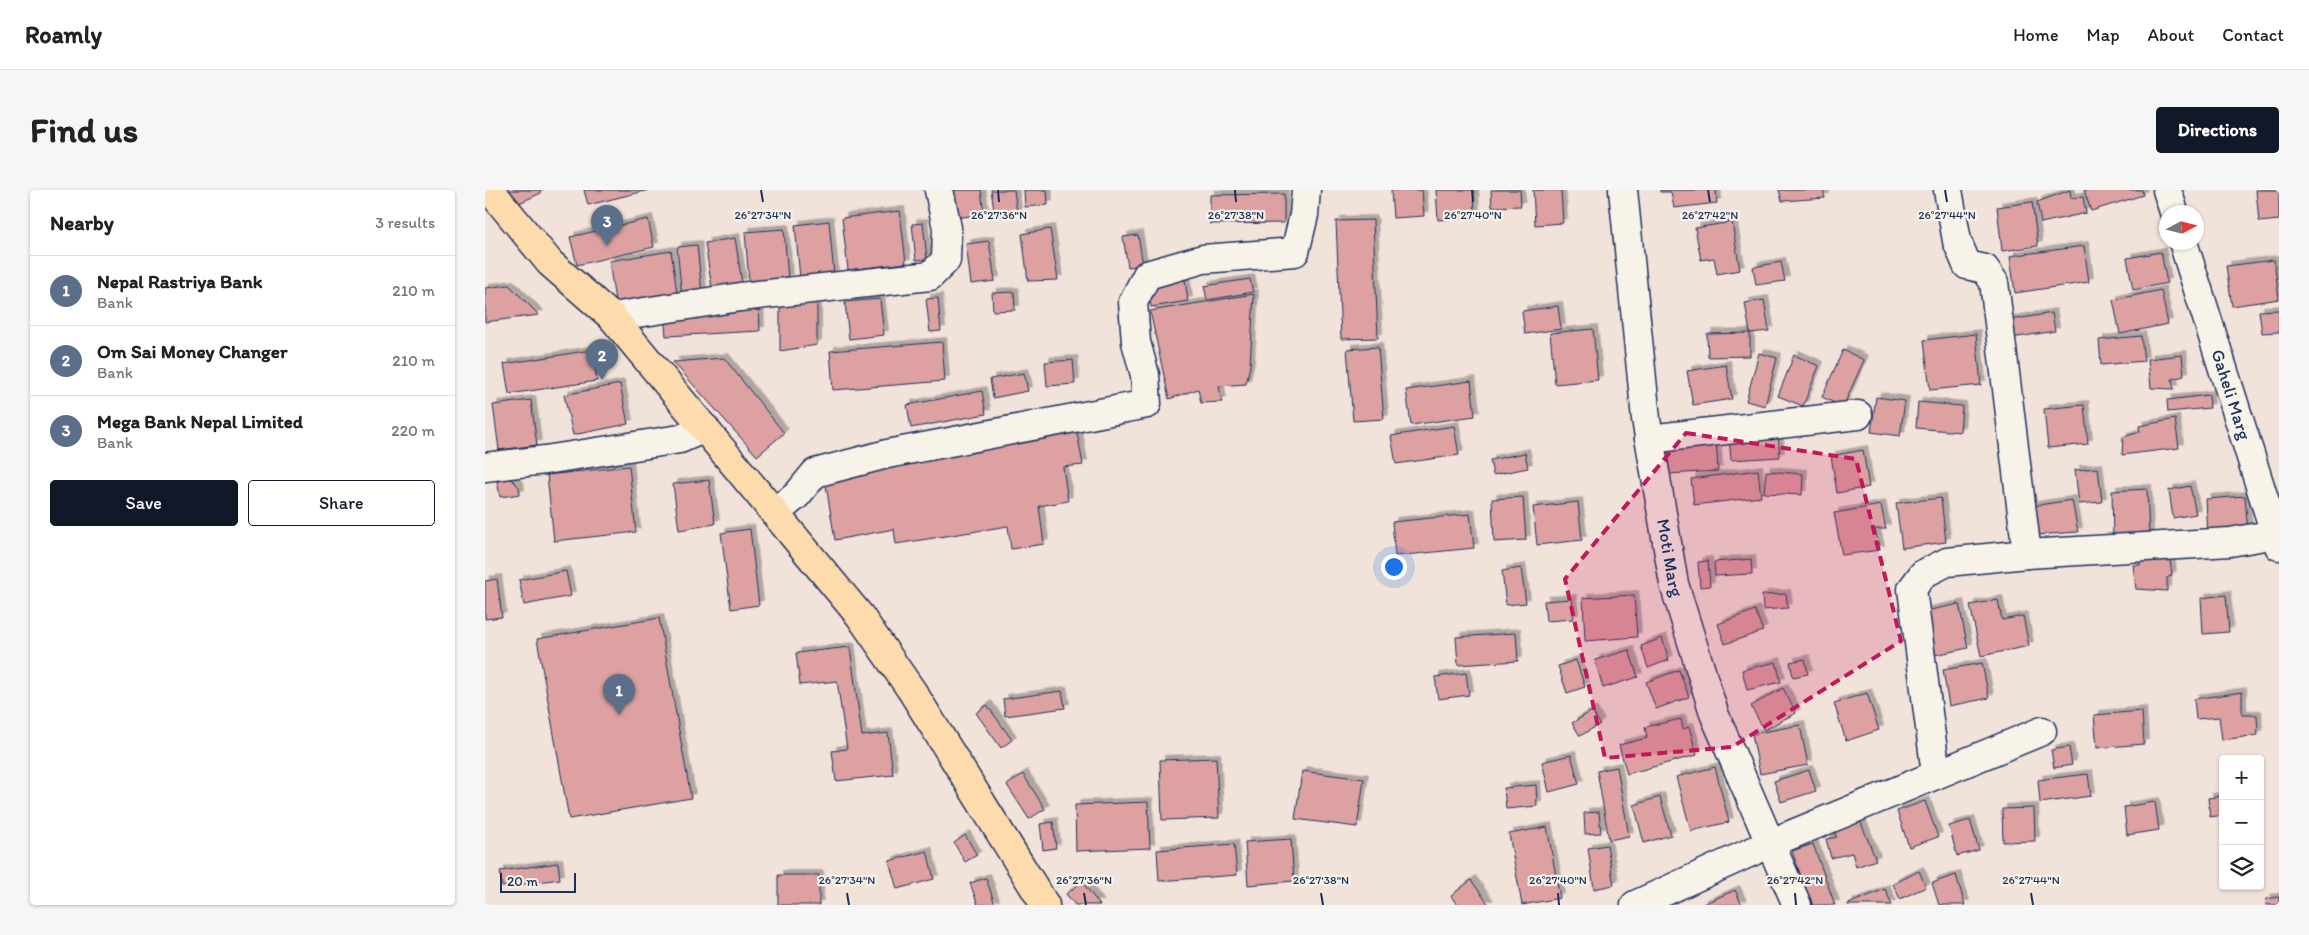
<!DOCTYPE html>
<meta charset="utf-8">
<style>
:root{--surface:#fff;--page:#f6f6f6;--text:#222;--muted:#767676;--line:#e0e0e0;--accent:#111827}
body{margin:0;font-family:Itim,sans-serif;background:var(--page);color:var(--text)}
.controls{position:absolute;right:15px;bottom:15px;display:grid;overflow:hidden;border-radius:5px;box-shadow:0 1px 4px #0004}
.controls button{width:45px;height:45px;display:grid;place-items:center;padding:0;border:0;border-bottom:1px solid var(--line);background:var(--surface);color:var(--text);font:25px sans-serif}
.compass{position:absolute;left:1674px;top:15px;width:45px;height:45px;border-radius:50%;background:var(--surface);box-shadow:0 1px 4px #0004;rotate:83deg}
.scale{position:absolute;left:15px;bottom:12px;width:76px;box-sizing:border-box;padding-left:5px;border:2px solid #1b2f5e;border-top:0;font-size:14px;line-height:18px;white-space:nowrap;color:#1b2f5e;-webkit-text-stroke:4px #f7f3e8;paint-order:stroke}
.you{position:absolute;left:908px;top:376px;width:18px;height:18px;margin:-12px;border:4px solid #fff;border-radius:50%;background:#1a73e8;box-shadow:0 0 0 8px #1a73e833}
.badge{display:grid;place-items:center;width:32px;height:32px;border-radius:50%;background:var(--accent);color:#fff;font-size:16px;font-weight:700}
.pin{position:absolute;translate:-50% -41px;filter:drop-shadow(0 1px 2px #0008)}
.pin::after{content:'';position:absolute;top:26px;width:18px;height:15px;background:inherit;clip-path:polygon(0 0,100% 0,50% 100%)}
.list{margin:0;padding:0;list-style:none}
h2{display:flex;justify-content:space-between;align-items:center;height:65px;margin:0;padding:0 20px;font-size:21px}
h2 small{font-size:16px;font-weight:400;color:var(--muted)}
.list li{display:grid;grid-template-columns:32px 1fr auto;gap:15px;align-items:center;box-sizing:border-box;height:70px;padding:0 20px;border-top:1px solid var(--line)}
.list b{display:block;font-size:19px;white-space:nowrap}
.list p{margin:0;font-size:16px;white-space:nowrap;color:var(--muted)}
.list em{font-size:16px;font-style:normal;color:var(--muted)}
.actions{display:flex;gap:10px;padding:15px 20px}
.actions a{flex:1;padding:11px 0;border:1px solid var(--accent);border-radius:5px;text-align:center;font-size:18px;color:var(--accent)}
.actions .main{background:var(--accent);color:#fff}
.icon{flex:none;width:28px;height:28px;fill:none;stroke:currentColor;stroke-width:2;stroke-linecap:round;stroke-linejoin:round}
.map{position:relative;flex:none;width:1794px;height:715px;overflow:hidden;border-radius:5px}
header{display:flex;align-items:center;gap:30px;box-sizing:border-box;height:70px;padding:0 25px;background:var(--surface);border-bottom:1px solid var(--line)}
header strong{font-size:24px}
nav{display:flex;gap:28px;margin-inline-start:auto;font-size:18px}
.intro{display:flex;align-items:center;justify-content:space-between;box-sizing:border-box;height:120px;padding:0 30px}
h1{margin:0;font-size:35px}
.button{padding:12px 22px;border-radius:5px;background:var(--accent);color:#fff;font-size:18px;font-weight:700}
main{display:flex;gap:30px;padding:0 30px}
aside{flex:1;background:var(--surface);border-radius:5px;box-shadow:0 1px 4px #0004}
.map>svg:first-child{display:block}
.building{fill:#dca1a0;stroke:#1b2f5e;filter:url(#shadow)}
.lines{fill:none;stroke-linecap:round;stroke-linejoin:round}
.minor-casing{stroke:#1b2f5e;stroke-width:31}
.major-casing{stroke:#1b2f5e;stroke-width:31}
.minor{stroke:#f7f3e8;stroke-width:28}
.major{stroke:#fedbac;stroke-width:28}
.marked{fill:#c2185b;fill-opacity:0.2;stroke:#c2185b;stroke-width:4;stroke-dasharray:10 6;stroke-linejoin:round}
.ticks{fill:none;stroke:#1b2f5e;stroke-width:2}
.labels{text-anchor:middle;stroke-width:4.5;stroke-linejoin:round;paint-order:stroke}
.street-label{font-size:18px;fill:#1b2f5e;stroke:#f7f3e8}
.ticks-label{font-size:12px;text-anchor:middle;fill:#1b2f5e;stroke:#f7f3e8;stroke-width:4.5;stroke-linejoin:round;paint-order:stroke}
</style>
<header>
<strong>Roamly</strong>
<nav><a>Home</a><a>Map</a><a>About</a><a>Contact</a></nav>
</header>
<div class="intro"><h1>Find us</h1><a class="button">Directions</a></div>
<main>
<aside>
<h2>Nearby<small>3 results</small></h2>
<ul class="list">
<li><span class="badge" style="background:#5c6f8a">1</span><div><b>Nepal Rastriya Bank</b><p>Bank</p></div><em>210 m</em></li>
<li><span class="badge" style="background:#5c6f8a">2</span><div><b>Om Sai Money Changer</b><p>Bank</p></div><em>210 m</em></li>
<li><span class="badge" style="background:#5c6f8a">3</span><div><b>Mega Bank Nepal Limited</b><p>Bank</p></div><em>220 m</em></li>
</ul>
<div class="actions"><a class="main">Save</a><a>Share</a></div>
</aside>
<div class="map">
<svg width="1794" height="715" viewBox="0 0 1794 715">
<defs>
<filter id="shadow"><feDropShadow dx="4.5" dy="-4.5" stdDeviation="0" flood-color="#0004"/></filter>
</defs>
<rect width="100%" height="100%" fill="#f2e3da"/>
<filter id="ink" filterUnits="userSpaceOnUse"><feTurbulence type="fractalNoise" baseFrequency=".02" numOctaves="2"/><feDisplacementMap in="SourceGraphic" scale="10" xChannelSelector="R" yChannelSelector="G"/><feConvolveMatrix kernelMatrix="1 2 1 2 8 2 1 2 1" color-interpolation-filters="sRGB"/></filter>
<g filter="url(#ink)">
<path class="building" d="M23 0H55L56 3 30 15Z
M99 0H164L103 15Z
M467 0H496L499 24 471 28Z
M506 0H529L532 23 510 26Z
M539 0H562L563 15 540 17Z
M906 0H937L939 26 908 28Z
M951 0H989L990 27 953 30Z
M1006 0H1035L1036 16 1007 17Z
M1048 0H1076L1078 33 1050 35Z
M1175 0H1231L1232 13 1189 18 1186 2H1175Z
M1294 0H1338L1340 8 1297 11Z
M1585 0 1586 8 1598 7 1601 23 1556 33 1552 12Z
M1599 0H1657L1658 5 1606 21Z
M1771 0H1794V30L1774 32Z
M799 4V33L725 34V5Z
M1547 12 1553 56 1517 61 1512 17Z
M415 21 421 73 363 80 357 28Z
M163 29 169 57 92 75 85 47Z
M888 30 893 148 856 149 851 31Z
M344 31 349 85 315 88 310 35Z
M1247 32 1255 80 1232 84 1229 68 1216 70 1210 38Z
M438 33 442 69 431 70 427 34Z
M299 39 303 89 264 92 260 42Z
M565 39 573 90 543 91 537 44Z
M653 45 658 75 643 77 638 47Z
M250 48 257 93 227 98 220 53Z
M504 51 510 91 486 94 481 54Z
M212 55 217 104 197 107 192 57Z
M1599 56 1604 92 1530 103 1525 66Z
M186 61 193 109 131 118 124 71Z
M1676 62 1682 93 1648 100 1642 68Z
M1789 70 1794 109 1747 116 1741 76Z
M1296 72 1300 91 1271 95 1268 77Z
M765 89 768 102 722 110 719 96Z
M700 90 703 111 666 117 663 95Z
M24 95 54 125 0 132V98Z
M1676 100 1683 134 1635 144 1628 110Z
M529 102 530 120 508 121 507 103Z
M769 104 765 176 761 194 734 196 737 212 716 213 713 199 684 209 665 121Z
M453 108 456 141 445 142 441 109Z
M395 109 399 145 364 149 360 112Z
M1279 110 1284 141 1265 143 1260 113Z
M332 111V155L295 161V115Z
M1073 116 1076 139 1040 144 1037 121Z
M274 118 275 141 181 146 179 124Z
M1794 120V142L1777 143 1774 121Z
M1567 123 1570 141 1527 148 1525 130Z
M1108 139 1113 190 1070 194 1065 143Z
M1265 143V166L1223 167 1222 144Z
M1491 144 1496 195 1445 200 1439 150Z
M1656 146 1659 171 1616 175 1614 150Z
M457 152 460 191 348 200 345 161Z
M893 157 899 229 868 231 862 159Z
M107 160 112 191 24 204 19 174Z
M1358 160 1379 170 1358 217 1337 207Z
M1274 163 1292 168 1280 216 1261 211Z
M1309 165 1334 176 1318 216 1293 206Z
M1697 165 1699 186 1687 189 1689 199 1666 198 1663 169Z
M239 168 299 243 272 266 188 172Z
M588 170 590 194 562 196 560 172Z
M1241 175 1247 209 1208 215 1202 181Z
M539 183 543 201 508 208 505 189Z
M986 191 990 226 926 235 921 200Z
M135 194 143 234 88 245 79 205Z
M497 201 501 224 426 238 422 215Z
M1724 205 1725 218 1683 222 1682 210Z
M1391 207 1420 211 1415 246 1386 242Z
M46 210 52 255 14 260 8 215Z
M1433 212 1477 216 1475 242 1431 238Z
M1599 215 1603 254 1563 258 1559 219Z
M1690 229 1694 258 1637 265 1638 247 1655 242 1654 236Z
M969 236 974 265 911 274 906 246Z
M592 242 598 275 578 277 583 311 554 316 559 354 526 359 523 336 411 354 409 339 350 350 340 289Z
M1293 243 1295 267 1246 270 1244 247Z
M1231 247 1233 281 1184 284 1182 251Z
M1378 260 1384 297 1352 303 1346 266Z
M1040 263 1043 278 1008 285 1005 270Z
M144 276 151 342 69 351 62 285Z
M1613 278 1617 312 1594 314 1590 280Z
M1273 280 1276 307 1209 315 1206 289Z
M1281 281 1318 284 1317 305 1279 303Z
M26 289 34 297 35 304 15 307 12 291Z
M224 290 230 334 194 340 188 294Z
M1705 296 1711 324 1688 328 1684 300Z
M1662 299 1664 346 1628 348 1627 301Z
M1760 306 1763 343 1723 346 1721 309Z
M1038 307 1041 350 1009 352 1007 309Z
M1456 308 1461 352 1417 358 1411 313Z
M1587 310 1593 342 1551 345 1547 316Z
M1093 312 1097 350 1052 355 1048 317Z
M1396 315 1401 339H1390L1395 360 1357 365 1349 323Z
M985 324 989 358 910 366 907 332Z
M265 339 274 415 246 419 236 343Z
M1684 364 1687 385 1682 388V401L1651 399 1648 375H1655V366Z
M1266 369 1267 384 1230 386 1229 372Z
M1223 371 1225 396 1215 397 1213 372Z
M1036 378 1041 413 1021 415 1017 381Z
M81 381 86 406 39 415 34 390Z
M12 389 17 427 0 429V391Z
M1301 404 1303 418 1278 420 1277 405Z
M1149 405 1152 447 1100 451 1098 408Z
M1741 405 1744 442 1718 444 1716 408Z
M1087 409 1089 429 1061 431 1059 411Z
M1513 410 1517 430 1538 426 1544 456 1496 466 1485 415Z
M1474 414 1483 458 1445 466 1436 422Z
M1270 420 1278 441 1240 454 1233 434Z
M174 428 206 608 84 629 52 449Z
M1031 443 1033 471 973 475 971 447Z
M1177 448 1184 470 1163 478 1156 456Z
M365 457 377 546 403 543 408 585 351 591 347 561 362 559 352 491 315 495 311 463Z
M1144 460 1153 487 1118 498 1110 470Z
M1320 469 1323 484 1308 487 1305 472Z
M1091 470 1100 497 1082 503 1073 476Z
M1291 472 1296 492 1262 500 1257 480Z
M1497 473 1504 508 1464 516 1458 480Z
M1194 480 1204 507 1171 519 1161 492Z
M981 483 984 505 953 509 950 487Z
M1298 498 1311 523 1279 540 1266 516Z
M577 501 580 518 520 526 518 509Z
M1757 502V525H1772L1773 545 1737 550 1734 527 1711 529 1709 509Z
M1382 503 1394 540 1361 551 1349 513Z
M502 515 527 550 516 558 491 523Z
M1107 521 1115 534 1095 546 1087 533Z
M1657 521 1659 554 1612 558 1609 525Z
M1196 529 1198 539 1204 537 1212 565 1142 584 1134 555 1162 548 1160 537Z
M1315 535 1323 575 1275 584 1267 544Z
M1584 557 1587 575 1569 578 1566 560Z
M1086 565 1094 594 1064 602 1057 572Z
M731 568 734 628 677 630 675 570Z
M1132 577 1144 646 1124 650 1112 581Z
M1230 577 1244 632 1206 641 1191 587Z
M1324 580 1331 601 1296 612 1289 591Z
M817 581 879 589 872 637 810 629Z
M538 584 560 619 544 629 522 595Z
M1603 584 1606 606 1555 613 1553 590Z
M1051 595 1052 616 1021 619 1019 598Z
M1738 606V625L1725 627 1723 608Z
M1175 607 1186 645 1159 653 1149 615Z
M1440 611 1453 647 1424 657 1412 621Z
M663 612 665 658 591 661 590 615Z
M1670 612 1674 640 1642 645 1639 617Z
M1549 618 1550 651 1518 652 1517 619Z
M1114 622 1116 643 1100 644 1099 623Z
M1374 628 1391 670 1371 677 1367 663 1346 668 1341 649 1352 647 1348 641Z
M1485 630 1494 660 1472 666 1464 636Z
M568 632 571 658 558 660 555 634Z
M1062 637 1075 708 1037 715 1024 644Z
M480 645 492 665 480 672 469 653Z
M806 649 809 691 763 695 760 652Z
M749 654 752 685 674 691 672 660Z
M1328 654 1350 715H1326L1307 661Z
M1122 655 1129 695 1109 699 1103 658Z
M442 661 449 689 412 699 404 671Z
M73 673 75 689 17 697 15 681Z
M1434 681 1441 697 1415 709 1408 694Z
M293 685H334V715H293Z
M1471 685 1480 715H1454L1447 693Z
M501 688 510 715H493L485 693Z
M986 690 1004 715H972L966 706Z
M597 692 615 715H590L581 704Z
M1400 699 1407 715H1363V714Z
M1250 700 1257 715H1216Z
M1794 707V715H1782L1781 709Z"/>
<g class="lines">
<g class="minor-casing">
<g id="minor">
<path id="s1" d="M1138 0 1161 229 1189 394 1230 526 1312 715"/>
<path d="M1463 0 1472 51 1482 75 1500 79 1509 92 1542 364"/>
<path d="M1682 0 1689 22"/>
<path id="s2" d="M1698 52 1794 356"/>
<path d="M127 127 255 107 445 86 461 70 462 38 454 0"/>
<path d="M1164 249 1373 225"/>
<path d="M0 277 60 270 195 249 220 238"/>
<path d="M290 323 312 305 330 283 402 264 662 214 660 185 651 152 648 112 662 85 718 69 810 62 819 25 821 0"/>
<path d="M1451 584 1427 399 1438 384 1462 372 1542 364 1745 352 1791 344"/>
<path d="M1150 715 1286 653 1557 541"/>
</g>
</g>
<g class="major-casing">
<path id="major" d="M5 0 65 73 127 127 375 426 427 501 560 715"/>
</g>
<use href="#minor" class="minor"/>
<use href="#major" class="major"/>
</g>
</g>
<path class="marked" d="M1201 243 1371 269 1416 451 1247 557 1120 568 1080 389Z"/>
<path class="ticks" d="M276 0 278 12M513 0 514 12M750 0 751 12M987 0 988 12M1223 0 1225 12M1460 0 1462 12M362 703 364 715M599 703 601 715M836 703 838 715M1073 703 1074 715M1310 703 1311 715M1546 703 1548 715"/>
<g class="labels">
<g class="street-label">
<text dy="6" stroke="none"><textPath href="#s2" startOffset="160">Gaheli Marg</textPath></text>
<text dy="6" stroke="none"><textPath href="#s1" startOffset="371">Moti Marg</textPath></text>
</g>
</g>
<g class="ticks-label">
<text x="278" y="29">26°27'34"N</text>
<text x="514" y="29">26°27'36"N</text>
<text x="751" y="29">26°27'38"N</text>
<text x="988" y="29">26°27'40"N</text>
<text x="1225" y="29">26°27'42"N</text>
<text x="1462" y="29">26°27'44"N</text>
<text x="362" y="694">26°27'34"N</text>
<text x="599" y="694">26°27'36"N</text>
<text x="836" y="694">26°27'38"N</text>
<text x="1073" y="694">26°27'40"N</text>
<text x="1310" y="694">26°27'42"N</text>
<text x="1546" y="694">26°27'44"N</text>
</g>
</svg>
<div class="controls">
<button>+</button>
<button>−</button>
<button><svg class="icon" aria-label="layers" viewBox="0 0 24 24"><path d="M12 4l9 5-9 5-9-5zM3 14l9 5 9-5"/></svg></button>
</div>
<svg class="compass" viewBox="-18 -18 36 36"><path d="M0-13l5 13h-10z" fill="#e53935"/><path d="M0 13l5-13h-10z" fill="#767676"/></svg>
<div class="scale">20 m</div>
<div class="you"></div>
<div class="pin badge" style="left:134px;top:525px;background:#5c6f8a">1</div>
<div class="pin badge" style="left:117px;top:190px;background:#5c6f8a">2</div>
<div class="pin badge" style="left:122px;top:56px;background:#5c6f8a">3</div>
</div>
</main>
